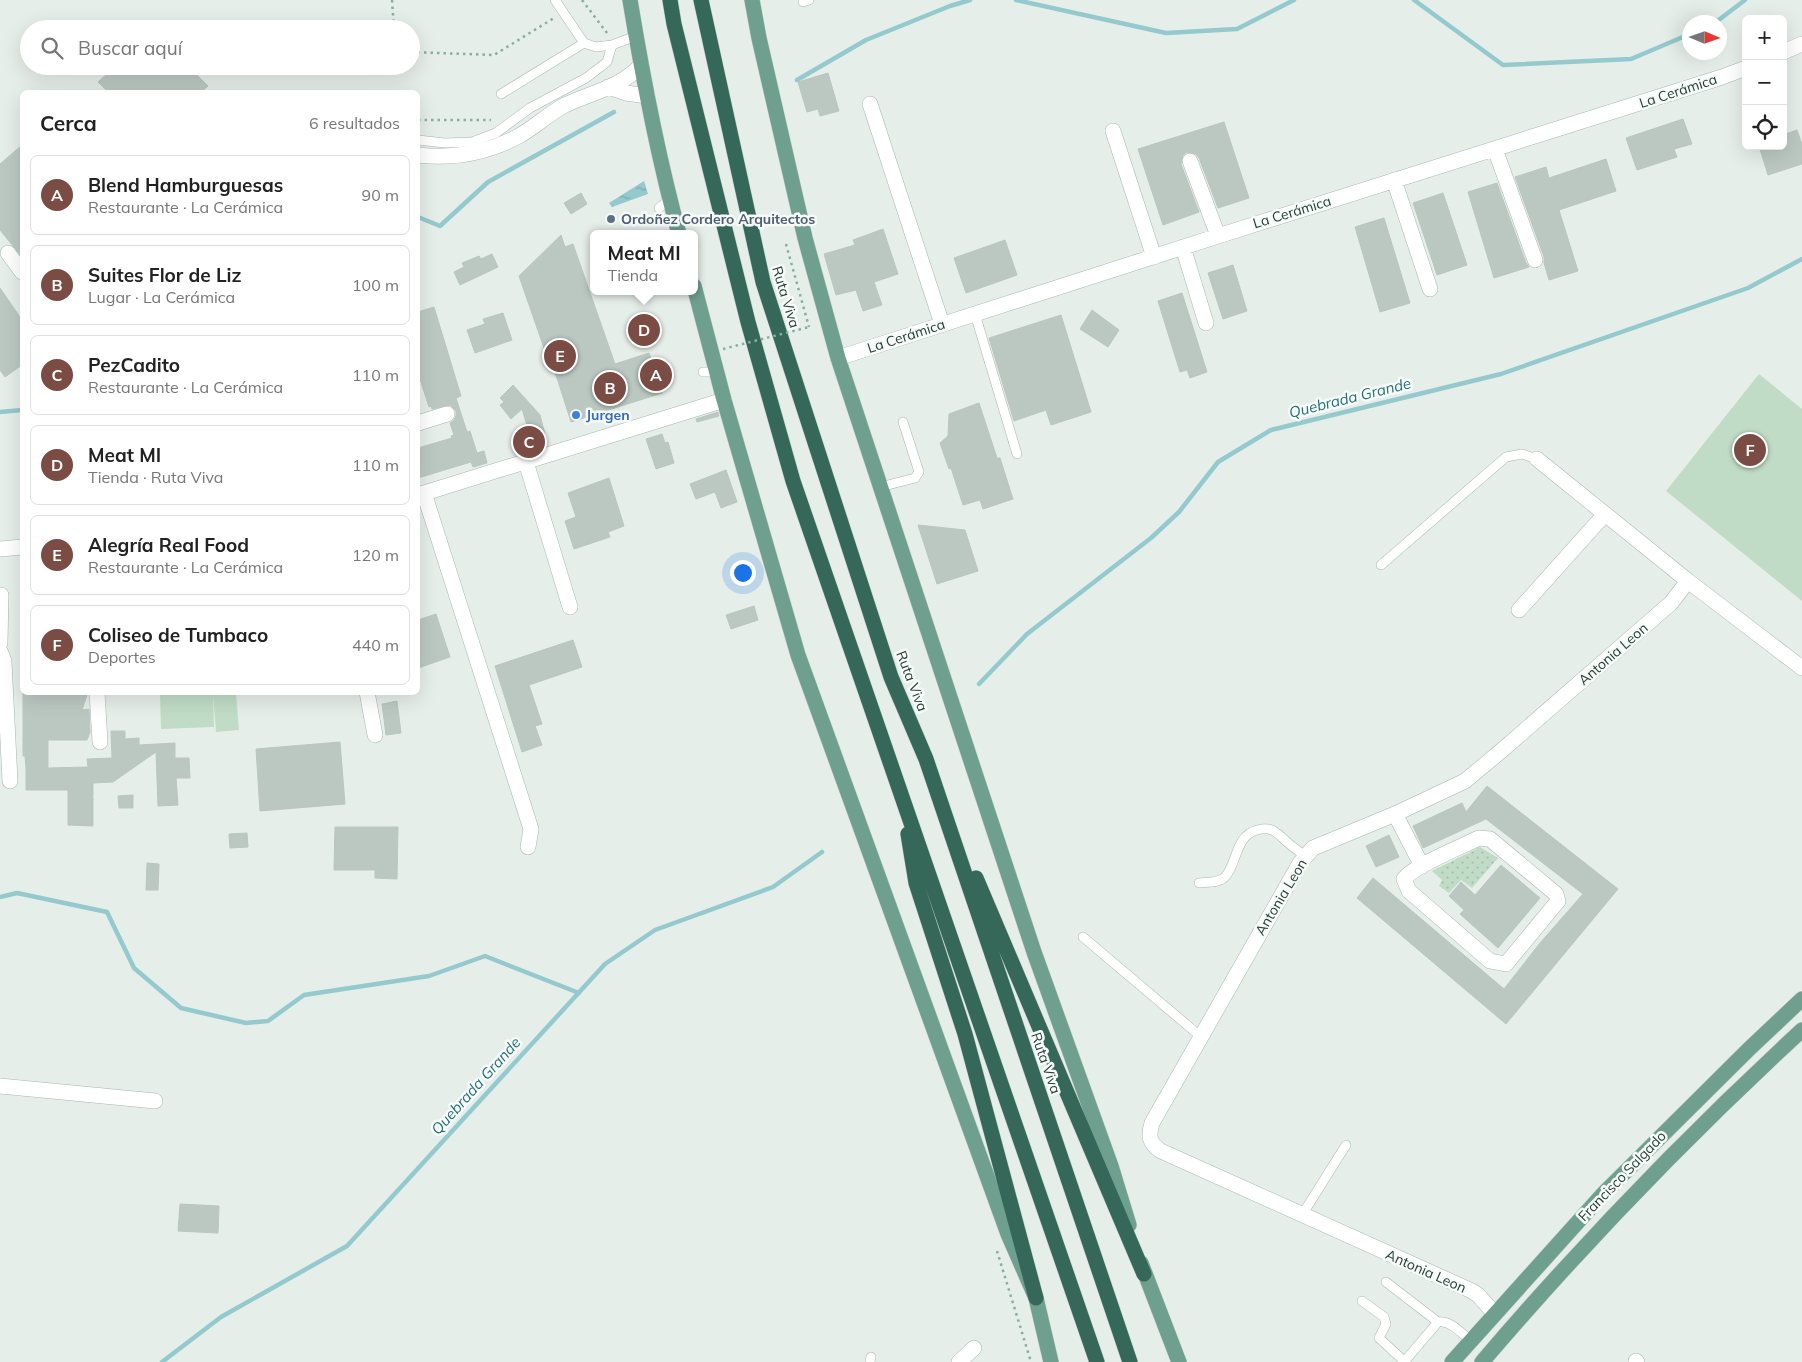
<!DOCTYPE html>
<html lang="es">
<meta charset="utf-8">
<style>
:root{--surface:#fff;--page:#f6f6f6;--text:#222;--muted:#767676;--line:#e0e0e0;--accent:#7a4c43}
body{margin:0;font-family:Mulish,sans-serif;background:var(--page);color:var(--text)}
.controls{position:absolute;right:15px;top:15px;display:grid;overflow:hidden;border-radius:8px;box-shadow:0 5px 20px #0002}
.controls button{width:45px;height:45px;display:grid;place-items:center;padding:0;border:0;border-bottom:1px solid var(--line);background:var(--surface);color:var(--text);font:25px sans-serif}
.compass{position:absolute;left:1682px;top:15px;width:45px;height:45px;border-radius:50%;background:var(--surface);box-shadow:0 5px 20px #0002;rotate:92deg}
.you{position:absolute;left:742px;top:572px;width:18px;height:18px;margin:-12px;border:4px solid #fff;border-radius:50%;background:#1a73e8;box-shadow:0 0 0 8px #1a73e833}
.badge{display:grid;place-items:center;width:32px;height:32px;border-radius:50%;background:var(--accent);color:#fff;font-size:16px;font-weight:700}
.pin{position:absolute;translate:-50% -50%;border:2px solid #fff;box-shadow:0 1px 5px #0006}
.popup{position:absolute;left:590px;top:230px;width:108px;height:65px;box-sizing:border-box;display:grid;place-content:center;border-radius:8px;background:var(--surface);filter:drop-shadow(0 1px 4px #0005);font-size:16px;white-space:nowrap;color:var(--muted)}
.popup b{font-size:19px;color:var(--text)}
.popup::after{content:'';position:absolute;left:50%;top:100%;margin-left:-10px;border:10px solid transparent;border-top-color:var(--surface)}
.list{margin:0;padding:0;list-style:none}
h2{display:flex;justify-content:space-between;align-items:center;height:65px;margin:0;padding:0 20px;font-size:21px}
h2 small{font-size:16px;font-weight:400;color:var(--muted)}
.list li{display:grid;grid-template-columns:32px 1fr auto;gap:15px;align-items:center;box-sizing:border-box;height:80px;margin:0 10px 10px;padding:0 10px;border:1px solid var(--line);border-radius:8px}
.list b{display:block;font-size:19px;white-space:nowrap}
.list p{margin:0;font-size:16px;white-space:nowrap;color:var(--muted)}
.list em{font-size:16px;font-style:normal;color:var(--muted)}
.icon{flex:none;width:28px;height:28px;fill:none;stroke:currentColor;stroke-width:2;stroke-linecap:round;stroke-linejoin:round}
.map{position:relative;flex:none;width:1802px;height:1362px;overflow:hidden}
.search{position:absolute;background:var(--surface);box-shadow:0 5px 20px #0002;left:20px;top:20px;width:400px;height:55px;display:flex;align-items:center;gap:12px;box-sizing:border-box;padding:0 18px;border-radius:28px;color:var(--muted);font-size:19px}
.panel{position:absolute;background:var(--surface);box-shadow:0 5px 20px #0002;left:20px;top:90px;width:400px;height:605px;border-radius:8px}
.map>svg:first-child{display:block}
.park{fill:url(#park-dots)}
.pitch{fill:#c1dcc6}
.water{fill:url(#water-ripples)}
.lines{fill:none;stroke-linecap:round;stroke-linejoin:round}
.stream{stroke:#94c9cd;stroke-width:4.5}
.building{fill:#bbc8c2;stroke:#b9c7c0}
.lane-casing{stroke:#a9b6b0;stroke-width:10}
.street-casing{stroke:#a9b6b0;stroke-width:16}
.primary-casing{stroke:#c2c9c7;stroke-width:16}
.highway-casing{stroke:#c2c9c7;stroke-width:16}
.path{stroke:#89ae9f;stroke-width:2.5;stroke-dasharray:2.5 4;stroke-linecap:butt}
.lane{stroke:#fff;stroke-width:9}
.street{stroke:#fff;stroke-width:15}
.primary{stroke:#6f9f8e;stroke-width:15}
.highway{stroke:#356859;stroke-width:15}
.path-bridge{stroke:#89ae9f;stroke-width:2.5;stroke-dasharray:2.5 4;stroke-linecap:butt}
.service-dot{fill:#5c6f8a;stroke:#f6faf8;stroke-width:2}
.shop-dot{fill:#3f7fe0;stroke:#f6faf8;stroke-width:2}
.labels{text-anchor:middle;stroke-width:5;stroke-linejoin:round;paint-order:stroke}
.street-label{font-size:14px;fill:#263e36;stroke:#f6faf8}
.service-label{font-size:14px;font-weight:bold;fill:#4e5e75;stroke:#f6faf8;text-anchor:start}
.shop-label{font-size:14px;font-weight:bold;fill:#366cbe;stroke:#f6faf8;text-anchor:start}
.water-label{font-size:15px;font-style:italic;fill:#256f75;stroke:#f6faf8}
</style>
<div class="map">
<svg width="1802" height="1362" viewBox="0 0 1802 1362">
<defs>
<pattern id="park-dots" width="8" height="8" patternUnits="userSpaceOnUse" patternTransform="scale(1.25)"><rect width="8" height="8" fill="#c1dcc6"/><path d="M2 2h.1M6 6h.1" fill="none" stroke="#a6beab" stroke-width="1.8" stroke-linecap="round"/></pattern>
<pattern id="water-ripples" width="26" height="14" patternUnits="userSpaceOnUse" patternTransform="scale(1.25)"><rect width="26" height="14" fill="#94c9cd"/><path d="M2 4q2-2 4 0t4 0M15 11q2-2 4 0t4 0" fill="none" stroke="#79a5a7"/></pattern>
</defs>
<rect width="100%" height="100%" fill="#e6eee9"/>
<path class="park" d="M1480 847 1498 858 1472 888 1461 880 1449 893 1439 886 1442 880 1432 871Z"/>
<path class="pitch" d="M1759 374 1802 409V601L1666 491Z
M213 693H236L239 730 216 732Z
M213 693 214 727 161 729 160 694Z"/>
<path class="water" d="M644 181 648 194 612 207 609 203Z"/>
<g class="lines">
<path class="stream" d="M1016 0 1166 33 1237 29 1294 0
M1414 0 1503 65 1631 59 1690 34
M1716 22 1745 0
M797 80 866 40 950 6 970 0
M418 217 440 226 488 182 614 112
M0 412 22 410
M979 684 1027 634 1151 538 1179 512 1218 462 1271 430 1501 374 1748 288 1802 259
M0 897 17 893 107 912 134 968 181 1008 246 1023 268 1021 304 995 429 976 485 956 579 993
M162 1362 221 1317 347 1246 605 964 655 930 773 887 822 852"/>
</g>
<path class="building" d="M116 66H205L196 74 208 86 201 92H108L98 82Z
M828 73 839 111 820 116 818 109 807 112 798 82Z
M1683 119 1692 144 1674 149 1677 157 1637 170 1626 138Z
M1224 122 1249 198 1218 208 1199 158 1196 154 1187 152 1183 155 1181 164 1199 212 1163 225 1138 149Z
M1797 130 1802 144V164L1768 175 1759 146H1783V135Z
M22 145V257L0 230V164Z
M1606 159 1616 191 1559 210 1578 271 1549 280 1544 263V257L1515 177 1546 167 1549 178Z
M1497 183 1526 263 1529 267 1494 278 1468 192Z
M581 193 587 204 571 214 564 203Z
M1443 193 1467 265 1437 275 1413 203Z
M1384 218 1410 303 1380 312 1355 227Z
M883 229 898 274 874 282 882 305 863 311 856 290 836 295 824 254 855 245 853 240Z
M561 235 565 247 573 244 615 364 649 353 662 393 571 422 558 381 554 370 552 371 519 276Z
M1005 240 1017 275 966 293 954 258Z
M492 254 498 267 460 285 454 272 464 267 462 263 479 256 481 259Z
M1233 265 1247 311 1223 319 1208 273Z
M0 288 22 320V365L5 377 0 370Z
M1182 293 1207 372 1190 378 1187 370 1180 372 1158 301Z
M434 307 461 396 456 398 467 432 470 431 477 453 484 451 487 463 473 467 471 462 418 478V448L452 438 451 436 454 435 450 423 454 420 456 416V411L450 405 432 409 431 406 429 407 418 373V312Z
M1092 310 1119 330 1108 347 1080 329Z
M503 313 512 340 475 353 467 330 485 324 483 319Z
M1061 315 1091 412 1051 425 1046 410 1014 421 989 338Z
M513 385 540 415 545 434 531 439 522 409 511 419 500 405 504 402 500 398Z
M979 403 997 458H1000L1013 499 983 509 980 500 963 505 951 468 949 469 940 443 948 436 949 414Z
M718 412 719 416 697 422 696 419Z
M662 434 665 443 668 442 674 463 656 469 646 439Z
M726 470 737 502 721 508 715 492 696 499 690 484Z
M609 478 624 526 608 532 610 537 574 549 565 521 576 517 568 493Z
M918 525 965 530 978 571 937 584Z
M754 606 758 620 731 629 726 615Z
M436 614 450 657 418 668V620Z
M573 640 582 667 529 685 542 724 535 726 542 745 522 752 495 666Z
M23 692H88L82 710 89 709 90 732 87 740H48V768L88 767 87 759 112 758 111 731H125V739L139 738V745L175 743V758H189L190 778H176L178 805 158 806 156 752 113 782 93 783V796L92 797H93V826L68 825V790H26V768L25 756H23Z
M397 701 401 733 386 735 382 704Z
M340 742 345 804 260 811 256 749Z
M1487 786 1618 889 1506 1024 1357 898 1373 878 1504 989 1540 943 1583 894 1486 819 1423 848 1413 826 1462 803 1466 812Z
M133 795V808H119L118 796Z
M335 827H398L397 879 375 878V870H334Z
M247 833 248 847 230 848 229 834Z
M1389 835 1399 857 1376 867 1366 846Z
M147 863 159 864 158 890H146Z
M1501 865 1540 898 1498 948 1460 914 1464 910 1449 896 1461 882 1475 895Z
M180 1204 219 1206 218 1233 178 1231Z"/>
<g class="lines">
<g class="lane-casing">
<path id="lane" d="M555 0 584 43 596 47 612 45 636 36
M803 2 809 0
M501 94 584 43
M418 140 445 143 472 142 496 133 530 108 586 78 607 62 612 45
M659 208 670 199
M975 314 1017 454
M703 372H717
M880 487 915 478 919 472 903 422
M1381 565 1506 457 1522 454 1537 459
M1199 883C1207 882 1219 883 1225 877 1238 862 1235 836 1257 830 1261 829 1267 828 1272 830 1280 834 1286 842 1293 847 1297 850 1301 853 1306 856
M1083 937 1200 1036
M1302 1215 1346 1145
M1386 1282 1438 1322
M1362 1301 1384 1317 1386 1324 1379 1338 1404 1361
M870 1362 871 1357
M1404 1362 1438 1322C1451 1320 1462 1334 1471 1341"/>
</g>
<g class="street-casing">
<path id="street" d="M1783 52 1802 44
M608 87 626 93 647 96
M870 104 942 324
M1113 131 1154 257
M1495 149 1535 260
M418 155C452 159 486 153 517 137 534 128 548 114 565 105 590 93 622 87 641 65
M1190 161 1218 236
M1394 180 1430 289
M1183 247 1206 323
M8 253 22 272
M838 358 1218 236 1722 77 1746 68
M418 423 447 414
M1537 459 1688 581 1802 668
M526 462 570 607
M424 493 531 829 528 847
M418 495 724 400
M0 549 22 547
M1519 610 1605 514
M0 643 1 595
M0 651 4 661 10 781
M97 692 100 742
M367 692 375 735
M1395 814 1422 866
M1479 838 1490 839 1556 894 1558 901 1506 964 1490 961 1409 891 1404 879C1413 866 1463 846 1479 838Z
M0 1086 155 1101
M1495 1314 1478 1295 1472 1291 1161 1151C1149 1143 1148 1136 1152 1123L1300 863 1313 848 1395 814 1465 781 1501 751 1671 603 1688 581
M1636 1361 1637 1362
M959 1362 974 1348"/>
</g>
<g class="primary-casing">
<path id="primary" d="M630 0C643 79 658 157 679 234
M752 0 759 38 805 238 838 358 1034 952 1111 1166 1129 1225
M694 286 724 400 798 655 1008 1234 1036 1298 1051 1362
M1141 1263 1179 1362
M1452 1362 1603 1194 1749 1049 1802 999
M1482 1362C1582 1245 1689 1134 1802 1030"/>
</g>
<g class="highway-casing">
<path id="highway" d="M670 0 674 24 748 322 793 481 1097 1362
M701 0 763 282 891 677 926 759 1130 1362
M908 834 916 883 965 1034 1036 1298
M976 878 1144 1274"/>
</g>
<path class="path" d="M392 0 394 29
M582 0 607 33
M411 52 494 55 554 18
M418 120H491
M786 244 809 327
M997 1251 1031 1362"/>
<use href="#lane" class="lane"/>
<use href="#street" class="street"/>
<use href="#primary" class="primary"/>
<use href="#highway" class="highway"/>
<path class="path-bridge" d="M723 349 809 327"/>
</g>
<circle class="service-dot" cx="611" cy="219" r="5"/>
<circle class="shop-dot" cx="576" cy="415" r="5"/>
<g class="labels">
<g class="street-label">
<text transform="translate(1678 91) rotate(-18)" y="5">La Cerámica</text>
<text transform="translate(1292 212) rotate(-17)" y="5">La Cerámica</text>
<text transform="translate(786 297) rotate(73)" y="5">Ruta Viva</text>
<text transform="translate(906 336) rotate(-18)" y="5">La Cerámica</text>
<text transform="translate(1613 654) rotate(-41)" y="5">Antonia Leon</text>
<text transform="translate(912 681) rotate(69)" y="5">Ruta Viva</text>
<text transform="translate(1281 897) rotate(-59)" y="5">Antonia Leon</text>
<text transform="translate(1046 1063) rotate(71)" y="5">Ruta Viva</text>
<text transform="translate(1622 1176) rotate(-46)" y="5">Francisco Salgado</text>
<text transform="translate(1426 1271) rotate(24)" y="5">Antonia Leon</text>
</g>
<g class="service-label">
<text x="621" y="224">Ordoñez Cordero Arquitectos</text>
</g>
<g class="shop-label">
<text x="586" y="420">Jurgen</text>
</g>
<g class="water-label">
<text transform="translate(1350 398) rotate(-14)" y="5">Quebrada Grande</text>
<text transform="translate(476 1086) rotate(-48)" y="5">Quebrada Grande</text>
</g>
</g>
</svg>
<div class="controls">
<button>+</button>
<button>−</button>
<button><svg class="icon" aria-label="locate" viewBox="0 0 24 24"><circle cx="12" cy="12" r="6"/><path d="M12 2v4M12 18v4M2 12h4M18 12h4"/></svg></button>
</div>
<svg class="compass" viewBox="-18 -18 36 36"><path d="M0-13l5 13h-10z" fill="#e53935"/><path d="M0 13l5-13h-10z" fill="#767676"/></svg>
<div class="you"></div>
<div class="pin badge" style="left:656px;top:375px">A</div>
<div class="pin badge" style="left:610px;top:388px">B</div>
<div class="pin badge" style="left:529px;top:442px">C</div>
<div class="pin badge" style="left:644px;top:330px">D</div>
<div class="popup"><b>Meat MI</b>Tienda</div>
<div class="pin badge" style="left:560px;top:356px">E</div>
<div class="pin badge" style="left:1750px;top:450px">F</div>
<div class="search"><svg class="icon" aria-label="search" viewBox="0 0 24 24"><circle cx="10" cy="10" r="6"/><path d="M15 15l6 6"/></svg>Buscar aquí</div>
<section class="panel">
<h2>Cerca<small>6 resultados</small></h2>
<ul class="list">
<li><span class="badge">A</span><div><b>Blend Hamburguesas</b><p>Restaurante · La Cerámica</p></div><em>90 m</em></li>
<li><span class="badge">B</span><div><b>Suites Flor de Liz</b><p>Lugar · La Cerámica</p></div><em>100 m</em></li>
<li><span class="badge">C</span><div><b>PezCadito</b><p>Restaurante · La Cerámica</p></div><em>110 m</em></li>
<li><span class="badge">D</span><div><b>Meat MI</b><p>Tienda · Ruta Viva</p></div><em>110 m</em></li>
<li><span class="badge">E</span><div><b>Alegría Real Food</b><p>Restaurante · La Cerámica</p></div><em>120 m</em></li>
<li><span class="badge">F</span><div><b>Coliseo de Tumbaco</b><p>Deportes</p></div><em>440 m</em></li>
</ul>
</section>
</div>
